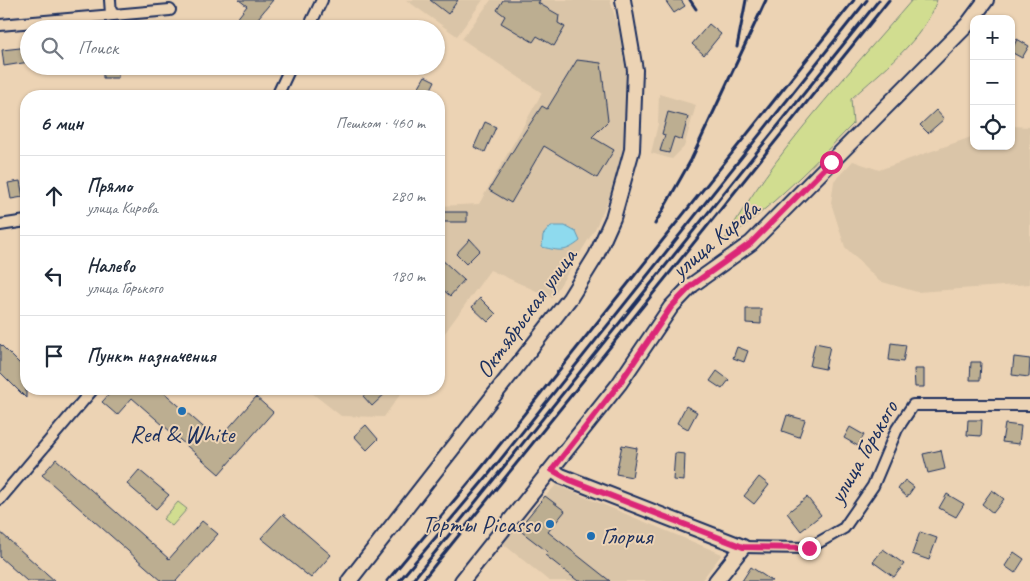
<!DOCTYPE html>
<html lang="ru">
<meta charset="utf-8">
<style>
:root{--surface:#fff;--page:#f6f6f7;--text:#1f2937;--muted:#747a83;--line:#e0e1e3}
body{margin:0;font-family:Caveat,sans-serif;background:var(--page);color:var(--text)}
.controls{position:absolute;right:15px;top:15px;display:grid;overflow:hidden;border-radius:10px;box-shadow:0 1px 4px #0004}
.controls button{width:45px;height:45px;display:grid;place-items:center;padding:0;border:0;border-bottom:1px solid var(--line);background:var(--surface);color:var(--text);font:25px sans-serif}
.stop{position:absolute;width:15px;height:15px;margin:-11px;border:4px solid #db2777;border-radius:50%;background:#fff}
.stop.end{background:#db2777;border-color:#fff;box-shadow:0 1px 5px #0008}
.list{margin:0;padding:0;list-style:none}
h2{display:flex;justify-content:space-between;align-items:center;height:65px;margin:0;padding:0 20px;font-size:21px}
h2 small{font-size:16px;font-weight:400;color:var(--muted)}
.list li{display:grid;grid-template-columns:32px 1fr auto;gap:15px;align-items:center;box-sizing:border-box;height:80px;padding:0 20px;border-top:1px solid var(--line)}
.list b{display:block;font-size:19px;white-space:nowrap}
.list p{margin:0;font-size:16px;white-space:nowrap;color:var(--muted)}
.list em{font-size:16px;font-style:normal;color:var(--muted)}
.icon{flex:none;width:28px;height:28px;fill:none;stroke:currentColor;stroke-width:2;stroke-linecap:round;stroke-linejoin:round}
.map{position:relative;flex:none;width:1030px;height:581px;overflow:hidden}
.search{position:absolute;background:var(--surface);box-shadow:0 1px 4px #0004;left:20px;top:20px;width:425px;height:55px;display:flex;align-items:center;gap:12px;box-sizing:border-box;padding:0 18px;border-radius:28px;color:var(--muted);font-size:19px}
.panel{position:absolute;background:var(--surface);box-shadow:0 1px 4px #0004;left:20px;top:90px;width:425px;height:305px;border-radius:20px}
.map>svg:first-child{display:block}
.built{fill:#dac5a8}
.green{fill:#d1dd90;stroke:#768677}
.water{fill:#8edaee;stroke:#6096b4}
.building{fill:#bcae91;stroke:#1b2f5e}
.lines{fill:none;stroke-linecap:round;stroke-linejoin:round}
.street-casing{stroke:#1b2f5e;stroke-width:14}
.secondary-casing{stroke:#1b2f5e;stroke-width:18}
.street{stroke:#ecd3b4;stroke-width:10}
.secondary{stroke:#ecd3b4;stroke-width:14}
.rail{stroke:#1b2f5e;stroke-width:3}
.route{stroke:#db2777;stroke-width:6}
.poi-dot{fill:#1f6fb2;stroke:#ecd3b4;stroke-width:2}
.labels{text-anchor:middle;stroke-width:4;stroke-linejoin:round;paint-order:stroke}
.street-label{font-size:24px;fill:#1b2f5e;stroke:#ecd3b4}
.poi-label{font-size:24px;fill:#1b2f5e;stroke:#ecd3b4}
</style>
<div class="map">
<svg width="1030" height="581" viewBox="0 0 1030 581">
<rect width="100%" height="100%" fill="#ecd3b4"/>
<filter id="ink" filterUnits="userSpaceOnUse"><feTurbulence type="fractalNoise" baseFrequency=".02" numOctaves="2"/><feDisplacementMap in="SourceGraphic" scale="10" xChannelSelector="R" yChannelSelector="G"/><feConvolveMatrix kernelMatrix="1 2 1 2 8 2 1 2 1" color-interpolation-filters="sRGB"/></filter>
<g filter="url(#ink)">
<path class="built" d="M406 0H483L457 36Z
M491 0H610L626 53 627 131 615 185 595 229 552 298 490 270 439 341V206L479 204 542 93 462 39Z
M659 94 696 105 684 147 672 159 651 153 658 124Z
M1011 126 1030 127V284L917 292 879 281 845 247 831 203 834 181 853 161 879 170 974 136V146H1011Z
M307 389H404L384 417 341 416Z
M556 485 722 554 701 581H549L502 543Z"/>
<path class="green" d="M912 0H937C923 41 882 70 851 99L853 124C813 165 771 208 724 241 774 152 846 77 912 0Z
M178 502 187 509 172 526 163 519Z"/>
<path class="water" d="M551 226H565L576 232 580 241C565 253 560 251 542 247L543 235Z"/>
<path class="building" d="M239 0H273L249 29H229L247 6Z
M430 0H458L448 14Z
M503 0H540L538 3 559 15 558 23 565 27 554 46 537 36 533 42 501 23 505 16 497 10Z
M665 0H681L685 6 674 13Z
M709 24 721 34 704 55 692 44Z
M1017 39 1029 46 1022 58 1011 52Z
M29 47V62L4 66 2 50Z
M577 60 601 63 608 121 592 137 614 150 597 178 544 146 511 203 489 190 522 136 542 106 547 109Z
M103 66H118V78H103Z
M425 76 435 81 428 95 417 90Z
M936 110 944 119 928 133 920 125Z
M668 112 688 117 682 140 674 137 669 153 660 151 665 135 662 134Z
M485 122 496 127 485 152 474 147Z
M20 181 23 197 11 199 8 183Z
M439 212H467V222H439Z
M470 239 480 250 466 264 456 254Z
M439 257 464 280 450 296 439 286Z
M480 298 496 314 488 322 472 307Z
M746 309H761V324L746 323Z
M815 343 830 346 825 369 810 366Z
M891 343 906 345 903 362 889 360Z
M0 344 26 370V398L0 372Z
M737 347 748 351 744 362 733 358Z
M1014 357 1030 359 1029 377 1012 375Z
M971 362H981L980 380H970Z
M914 369H924V387H915Z
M717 371 729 380 722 389 710 381Z
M114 389H160L218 440 256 397 273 412 219 474 132 398 117 415 102 402Z
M371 389H390L372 406 363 396Z
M686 406 697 412 688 429 677 423Z
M787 415 805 420 799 437 782 431Z
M968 420H982L981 436 967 435Z
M1005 424 1021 426 1019 444 1002 442Z
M366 425 378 439 367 450 354 436Z
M850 427 864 435 858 446 844 438Z
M622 445 637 448 632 477 616 474Z
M941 450 945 469 928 473 923 454Z
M675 453 685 454 684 481 673 480Z
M56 459 169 559 202 521 218 534 176 581H162L42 475Z
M139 470 169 495 156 509 127 484Z
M759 477 769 485 754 504 744 496Z
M905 480 914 487 907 497 898 489Z
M992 490 1004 499 993 513 982 504Z
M947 494 964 504 956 517 939 508Z
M545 496 565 511 548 532 610 581H578L545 555 548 552 518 529Z
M807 497 821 515 801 531 787 513Z
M283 514 331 555 311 578 261 538Z
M0 532 55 581H27L0 557Z
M920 532 937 538 929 560 912 554Z
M883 549 904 564 894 577 873 562Z
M1014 552 1024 559 1015 573 1005 566Z
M751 567 772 581H742Z"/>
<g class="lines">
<g class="street-casing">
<path id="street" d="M110 0 111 14
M0 25 170 10
M308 29 322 0
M277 96 291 66
M0 225 26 221
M0 499 93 389
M743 547 809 548 844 528 873 486 897 429 913 405H1030"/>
</g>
<g class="secondary-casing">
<path id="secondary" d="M552 470 561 476 743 547 716 581
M349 581 570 298 596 256 613 218 632 150 635 70 623 0
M462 581 619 384 671 307 692 285 751 243 968 24 986 0"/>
</g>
<use href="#street" class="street"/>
<use href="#secondary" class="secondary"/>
<path class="rail" d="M690 0 696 9
M737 47 746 0
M655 224 691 160 766 0
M387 581 482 467 854 0
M399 581 489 474 867 0
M412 581 879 0
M422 581 889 0"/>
</g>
</g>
<g class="lines" filter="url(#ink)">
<path class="route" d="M809 548 743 547 570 480 552 470 619 384 671 307 692 285 751 243 831 162"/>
</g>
<g class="poi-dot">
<circle cx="182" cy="411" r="5"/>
<circle cx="550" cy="524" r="5"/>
<circle cx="591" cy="536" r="5"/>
</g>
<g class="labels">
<g class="street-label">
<text transform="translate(715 239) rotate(-40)" y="8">улица Кирова</text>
<text transform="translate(526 313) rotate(-54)" y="8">Октябрьская улица</text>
<text transform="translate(863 452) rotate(-60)" y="8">улица Горького</text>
</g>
<g class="poi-label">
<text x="182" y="442">Red &amp; White</text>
<text x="540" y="532" text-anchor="end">Торты Picasso</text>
<text x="601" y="544" text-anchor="start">Глория</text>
</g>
</g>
</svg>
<div class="controls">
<button>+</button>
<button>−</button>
<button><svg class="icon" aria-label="locate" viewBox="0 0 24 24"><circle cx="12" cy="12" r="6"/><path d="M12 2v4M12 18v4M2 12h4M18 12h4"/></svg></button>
</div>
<div class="stop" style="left:831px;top:162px"></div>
<div class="stop end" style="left:809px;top:548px"></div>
<div class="search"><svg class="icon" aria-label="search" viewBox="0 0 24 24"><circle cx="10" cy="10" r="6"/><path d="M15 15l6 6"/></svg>Поиск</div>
<section class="panel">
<h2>6 мин<small>Пешком · 460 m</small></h2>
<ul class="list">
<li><svg class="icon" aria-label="ahead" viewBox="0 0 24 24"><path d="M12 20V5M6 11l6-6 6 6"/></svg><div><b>Прямо</b><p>улица Кирова</p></div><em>280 m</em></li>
<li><svg class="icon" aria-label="left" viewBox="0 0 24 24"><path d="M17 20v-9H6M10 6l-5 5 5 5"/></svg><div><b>Налево</b><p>улица Горького</p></div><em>180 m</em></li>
<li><svg class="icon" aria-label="arrive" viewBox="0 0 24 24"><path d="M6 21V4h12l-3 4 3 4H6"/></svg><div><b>Пункт назначения</b></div></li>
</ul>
</section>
</div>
